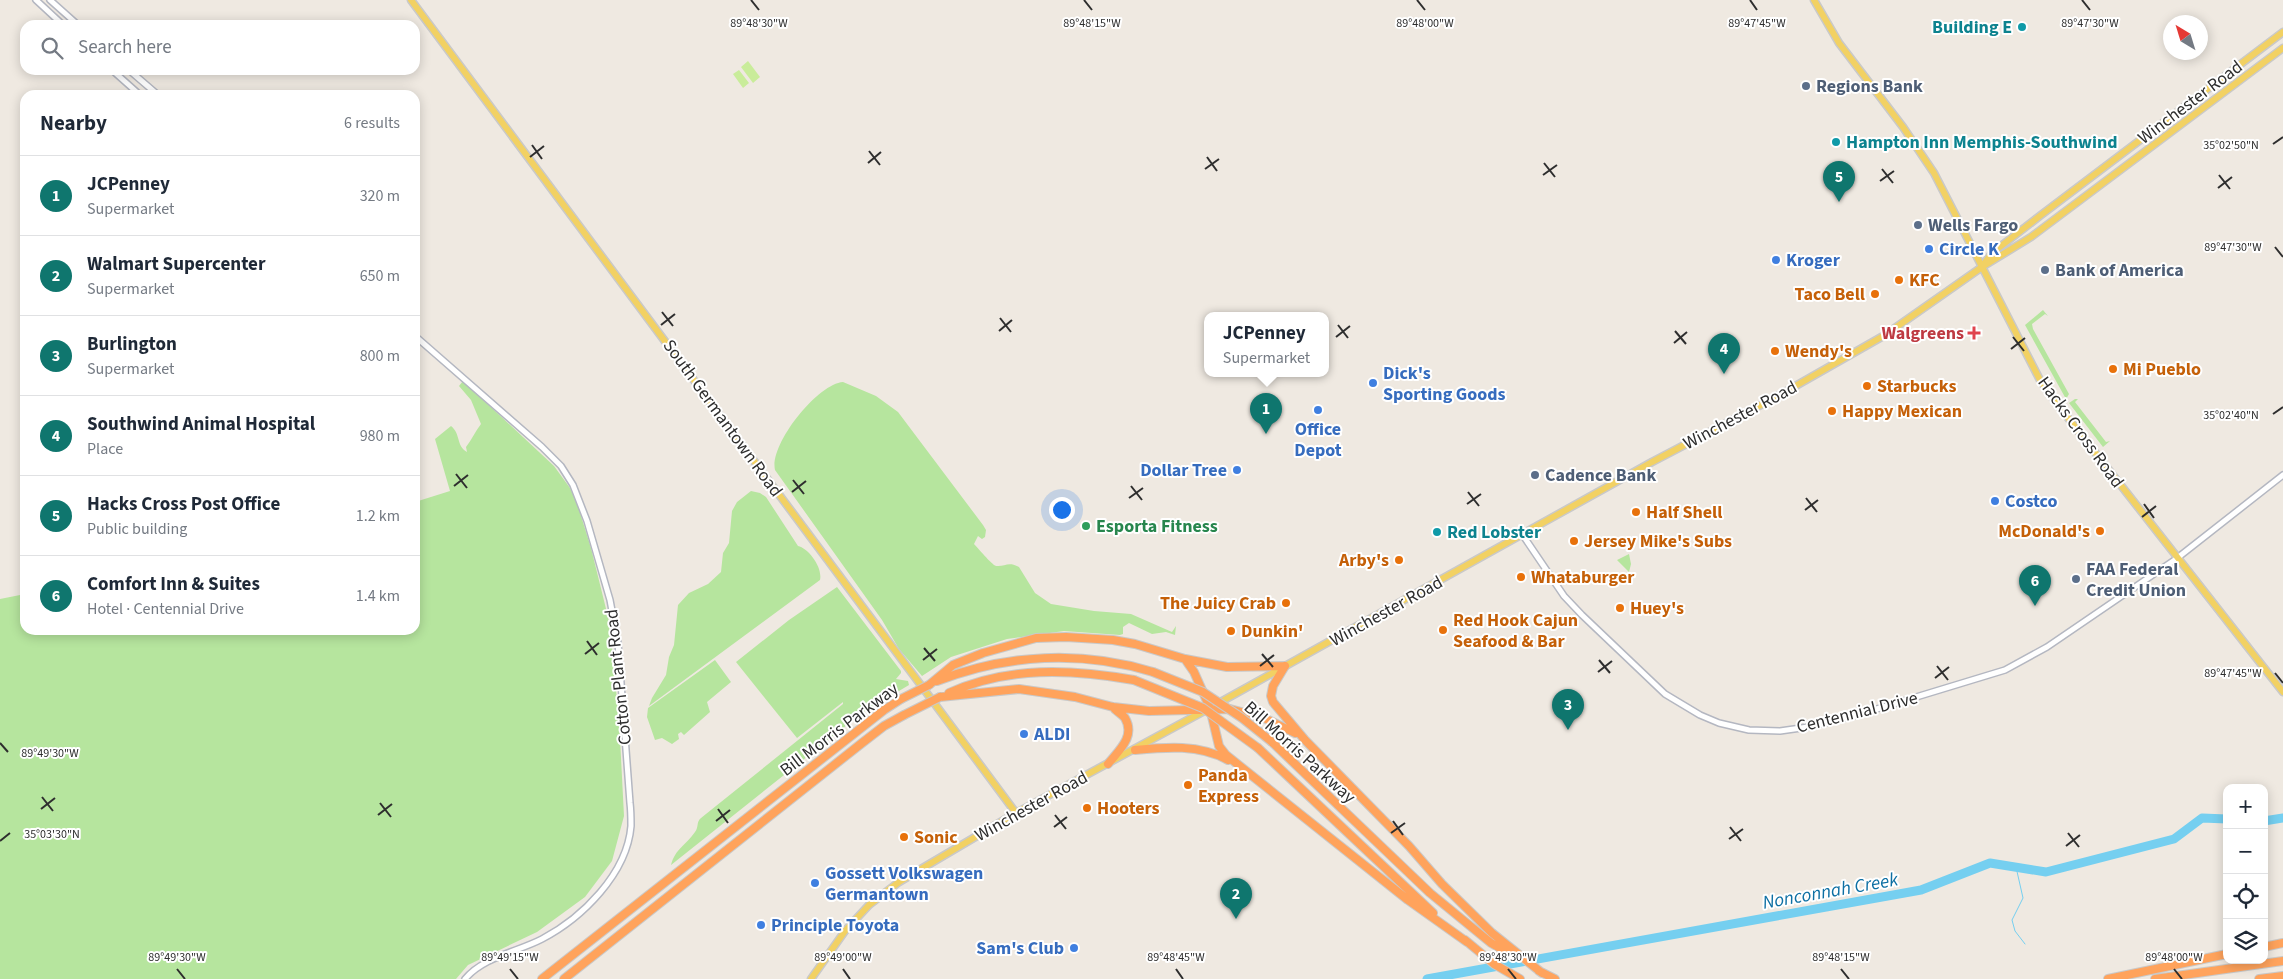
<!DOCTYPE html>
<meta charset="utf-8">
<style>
:root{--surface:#fff;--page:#f2f2f3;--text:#1f2937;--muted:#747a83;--line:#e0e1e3;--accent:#0f766e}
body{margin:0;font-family:"Source Sans 3",sans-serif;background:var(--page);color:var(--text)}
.controls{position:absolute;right:15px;bottom:15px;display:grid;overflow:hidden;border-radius:10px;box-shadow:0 2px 12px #0003}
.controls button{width:45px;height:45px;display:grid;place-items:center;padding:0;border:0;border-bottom:1px solid var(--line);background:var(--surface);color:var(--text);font:25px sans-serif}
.compass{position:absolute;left:2163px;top:15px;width:45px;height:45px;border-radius:50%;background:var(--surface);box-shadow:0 2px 12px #0003;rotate:322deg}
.you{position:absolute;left:1061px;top:509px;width:18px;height:18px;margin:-12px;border:4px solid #fff;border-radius:50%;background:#1a73e8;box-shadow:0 0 0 8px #1a73e833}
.badge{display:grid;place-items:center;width:32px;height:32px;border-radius:50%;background:var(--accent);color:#fff;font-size:16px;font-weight:700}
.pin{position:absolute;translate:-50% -41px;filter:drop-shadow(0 1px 2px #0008)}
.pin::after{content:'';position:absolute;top:26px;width:18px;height:15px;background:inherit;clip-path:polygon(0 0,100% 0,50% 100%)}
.popup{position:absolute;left:1204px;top:312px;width:125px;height:65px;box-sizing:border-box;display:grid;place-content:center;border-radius:10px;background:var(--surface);filter:drop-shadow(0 1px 4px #0005);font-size:16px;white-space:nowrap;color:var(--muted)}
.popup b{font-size:19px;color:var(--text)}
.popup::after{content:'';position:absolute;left:50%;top:100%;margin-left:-10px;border:10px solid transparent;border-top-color:var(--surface)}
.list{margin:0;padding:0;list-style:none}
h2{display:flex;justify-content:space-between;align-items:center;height:65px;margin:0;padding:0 20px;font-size:21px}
h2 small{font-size:16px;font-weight:400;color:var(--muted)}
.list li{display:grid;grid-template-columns:32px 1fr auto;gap:15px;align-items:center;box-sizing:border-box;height:80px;padding:0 20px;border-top:1px solid var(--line)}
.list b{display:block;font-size:19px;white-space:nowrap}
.list p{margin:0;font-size:16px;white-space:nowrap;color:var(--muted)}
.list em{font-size:16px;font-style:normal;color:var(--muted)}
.icon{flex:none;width:28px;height:28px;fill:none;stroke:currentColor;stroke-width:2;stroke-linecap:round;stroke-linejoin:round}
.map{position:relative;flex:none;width:2283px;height:979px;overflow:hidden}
.search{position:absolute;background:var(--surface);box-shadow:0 2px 12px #0003;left:20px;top:20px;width:400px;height:55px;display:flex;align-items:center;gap:12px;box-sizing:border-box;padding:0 18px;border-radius:15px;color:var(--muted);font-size:19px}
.panel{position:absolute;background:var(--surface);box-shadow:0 2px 12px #0003;left:20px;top:90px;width:400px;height:545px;border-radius:15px}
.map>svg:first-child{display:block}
.green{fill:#b6e59e}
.pitch{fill:#c9ec9a}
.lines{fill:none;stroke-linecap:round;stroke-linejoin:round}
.stream{stroke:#75cff0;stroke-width:1}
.river{stroke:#75cff0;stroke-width:9}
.minor-casing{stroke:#b4b7c1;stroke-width:8}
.major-casing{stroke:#c9c9c9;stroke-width:9}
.highway-casing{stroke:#c9c9c9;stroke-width:10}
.minor{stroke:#fff;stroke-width:5}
.major{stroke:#f2d163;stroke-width:6}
.highway{stroke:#ffa35c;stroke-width:8}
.highway-bridge-casing{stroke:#c9c9c9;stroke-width:10;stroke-linecap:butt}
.highway-bridge{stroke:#ffa35c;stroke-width:8}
.ticks{fill:none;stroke:#2e2e2e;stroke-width:2}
.culture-dot{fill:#0f9aa8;stroke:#fff;stroke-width:2}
.service-dot{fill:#5c6f8a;stroke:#fff;stroke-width:2}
.shop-dot{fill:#3f7fe0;stroke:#fff;stroke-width:2}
.food-dot{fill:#e8710a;stroke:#fff;stroke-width:2}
.health-dot{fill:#e0444e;stroke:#fff;stroke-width:2}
.leisure-dot{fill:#2e9e5b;stroke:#fff;stroke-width:2}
.labels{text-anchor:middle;stroke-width:4;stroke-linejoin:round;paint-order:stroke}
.culture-label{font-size:18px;font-weight:bold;fill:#0d838f;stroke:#fff;text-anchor:start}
.service-label{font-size:18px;font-weight:bold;fill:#4e5e75;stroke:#fff;text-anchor:start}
.street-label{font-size:18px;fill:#2e2e2e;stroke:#fff}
.shop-label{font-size:18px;font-weight:bold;fill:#366cbe;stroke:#fff;text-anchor:start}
.food-label{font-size:18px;font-weight:bold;fill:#c56008;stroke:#fff;text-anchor:start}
.health-label{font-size:18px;font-weight:bold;fill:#be3a42;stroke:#fff;text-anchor:end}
.leisure-label{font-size:18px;font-weight:bold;fill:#27864d;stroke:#fff;text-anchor:start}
.water-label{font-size:19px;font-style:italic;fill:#0d6fa3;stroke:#fff}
.ticks-label{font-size:12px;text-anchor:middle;fill:#2e2e2e;stroke:#fff;stroke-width:4;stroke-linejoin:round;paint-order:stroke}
</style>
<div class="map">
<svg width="2283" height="979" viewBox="0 0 2283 979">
<rect width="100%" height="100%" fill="#efe9e1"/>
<path class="green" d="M2043 310 2048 316 2045 314 2032 324 2033 329 2069 394 2066 399 2025 325Z
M463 381 554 466 570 488 577 503 591 548 609 621 619 719 624 816 612 861 585 897 537 932 468 965 456 979H0V599L25 594V630H415V502L450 491 435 439 451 426C461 434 456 446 467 452L466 447C472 439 475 432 481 424L471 400 459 386Z
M843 382 876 396 898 412 983 525 986 530 985 537 982 539 978 536 974 544C977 547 992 565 996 566 1005 567 1008 561 1019 567L1035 593 1051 604 1094 611 1131 614 1172 632 1176 626 1175 635 1166 632 1152 634 1129 623 1123 627V634L1120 635 1064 631 1007 639 951 657 922 676 899 649 882 620 775 470C769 445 817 384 843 382Z
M2075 399H2078L2075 402 2106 442 2110 441 2103 447 2069 403Z
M751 491 760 493 766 497 798 546C808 548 823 567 820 580L649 706 652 698 666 675 669 657 674 645 678 605 689 593 708 584 721 572 723 553 729 543 732 511 737 502Z
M1629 554 1631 564 1629 572 1617 560Z
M837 587 901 671V673L896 679 908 681 909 685 862 713 671 865C675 849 686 845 695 832 699 827 696 822 701 818L843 704V702L797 738 736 662 789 620Z
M715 660 731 682 707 702 710 712 684 735 681 732 678 734 679 739 672 744 662 738 655 740 647 717 648 708Z"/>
<path class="pitch" d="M748 61 760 77 753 83 741 67Z
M739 70 749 83 743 88 733 74Z"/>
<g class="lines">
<path class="stream" d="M2016 867 2023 898 2012 920 2015 931 2025 944"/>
<path class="river" d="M2264 821 2283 818
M1427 979 1921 890 1990 863 2046 872 2174 839 2202 818 2227 819"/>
<g class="minor-casing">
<path id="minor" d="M36 0 63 25
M50 0 78 25
M112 70 140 95
M129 70 158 95
M415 336 542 447 561 466 573 485 587 521 610 600 618 643 630 803C631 811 631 819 631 826 627 874 582 918 542 939 517 952 483 957 465 979
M1522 534 1564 596 1582 615 1665 694 1700 715 1719 723 1749 730 1780 731 1808 727 1857 715 2005 670 2047 647 2176 559 2283 475"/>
</g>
<g class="major-casing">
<path id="major" d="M411 0 1016 813
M1814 0 1839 43 1903 127 1934 173 2040 380 2054 400 2283 692
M1984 264 1992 253 2041 215 2283 32
M1217 704 1652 462 1776 397 1885 335 1982 267 2031 237 2283 48
M811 979 845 931 869 905 899 882 1016 813 1206 710"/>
</g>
<g class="highway-casing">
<path id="highway" d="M1185 659 1227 667 1285 666
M1285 666 1273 686 1271 696 1273 702 1305 740 1409 846 1442 884 1492 933 1542 973
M937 681C1007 654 1081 650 1153 672
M929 685 953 665 983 653 1036 638 1066 637 1113 640 1135 644 1185 659 1194 672 1210 708 1219 746 1226 755 1408 900 1467 942
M949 693C1008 666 1071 669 1134 680
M940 697 1019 689 1075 697 1113 707 1149 711 1230 709 1264 718 1295 733
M1272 742 1430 893 1491 943 1516 957
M1258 748 1433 913
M1135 750C1166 747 1199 744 1228 760
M1108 764C1118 751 1136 737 1125 718 1122 714 1116 711 1113 707
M1465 940 1494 964 1520 979
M2264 947 2283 943
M1539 971 1555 979
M542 979 884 710 901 699
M564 979 862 743 884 726 904 715
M2108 979 2227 954
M2155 979 2283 961
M2259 979 2283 976"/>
</g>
<use href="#minor" class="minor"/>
<use href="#major" class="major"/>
<use href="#highway" class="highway"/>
<g class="highway-bridge-casing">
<path id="highway-bridge" d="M1153 672 1203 692 1242 718 1272 742
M1134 680 1203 708 1258 748
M901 699 929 685
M904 715 940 697"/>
</g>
<use href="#highway-bridge" class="highway-bridge"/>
</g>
<path class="ticks" d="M751 0 759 10M1084 0 1092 10M1417 0 1425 10M1750 0 1757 10M2082 0 2090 10M2273 144 2283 137M532 145 542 159M869 151 880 165M530 157 544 146M1207 157 1217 171M868 163 881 152M1544 163 1555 177M1205 169 1219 159M1882 169 1893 183M1543 175 1557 165M2219 175 2230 189M1880 181 1894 171M2218 188 2232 177M2275 247 2283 257M662 312 673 326M1000 318 1011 332M661 325 675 314M1338 325 1348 338M999 331 1012 320M1675 331 1686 344M1336 337 1350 326M2013 337 2024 351M1674 343 1687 332M2011 349 2025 338M2273 414 2283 407M456 474 467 488M793 480 804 494M454 486 468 475M1131 486 1142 500M792 492 806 481M1468 492 1479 506M1129 498 1143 488M1806 498 1817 512M1467 504 1481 494M2144 504 2154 518M1805 510 1818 500M2142 517 2156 506M587 641 597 655M924 648 935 661M585 654 599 643M1262 654 1273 667M923 660 937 649M1599 660 1610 673M1260 666 1274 655M1937 666 1948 680M1598 672 1612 661M2275 673 2283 683M1935 678 1949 667M0 743 8 752M42 797 53 811M380 803 391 817M41 809 55 798M718 809 728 823M378 815 392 804M1055 815 1066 829M716 821 730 810M1393 821 1403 835M1054 827 1067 817M1730 827 1741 841M1391 833 1405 823M2068 833 2079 847M1729 839 1743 829M0 841 10 833M2066 846 2080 835M177 969 185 979M510 969 518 979M843 969 850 979M1176 969 1183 979M1508 969 1516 979M1841 969 1849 979M2174 969 2182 979"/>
<g class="culture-dot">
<circle cx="2022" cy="27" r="5"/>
<circle cx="1836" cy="142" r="5"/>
<circle cx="1437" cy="532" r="5"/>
</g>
<g class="service-dot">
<circle cx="1806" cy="86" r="5"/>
<circle cx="1918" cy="225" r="5"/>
<circle cx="2045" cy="270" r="5"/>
<circle cx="1535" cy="475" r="5"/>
<circle cx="2076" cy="579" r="5"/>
</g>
<g class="shop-dot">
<circle cx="1929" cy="249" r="5"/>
<circle cx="1776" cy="260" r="5"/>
<circle cx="1373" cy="383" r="5"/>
<circle cx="1318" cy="410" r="5"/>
<circle cx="1237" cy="470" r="5"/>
<circle cx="1995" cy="501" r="5"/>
<circle cx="1024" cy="734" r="5"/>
<circle cx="815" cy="883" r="5"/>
<circle cx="761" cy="925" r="5"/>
<circle cx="1074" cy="948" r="5"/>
</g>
<g class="food-dot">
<circle cx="1899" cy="280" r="5"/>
<circle cx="1875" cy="294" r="5"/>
<circle cx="1775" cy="351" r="5"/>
<circle cx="2113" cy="369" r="5"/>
<circle cx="1867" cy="386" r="5"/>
<circle cx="1832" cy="411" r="5"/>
<circle cx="1636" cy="512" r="5"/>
<circle cx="2100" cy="531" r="5"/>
<circle cx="1574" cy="541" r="5"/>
<circle cx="1399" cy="560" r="5"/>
<circle cx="1521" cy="577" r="5"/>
<circle cx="1286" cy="603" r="5"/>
<circle cx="1620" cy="608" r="5"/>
<circle cx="1443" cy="630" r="5"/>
<circle cx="1231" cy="631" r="5"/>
<circle cx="1188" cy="785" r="5"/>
<circle cx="1087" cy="808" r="5"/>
<circle cx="904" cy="837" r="5"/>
</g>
<path class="health-dot" d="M1971.5 325.5h5v5h5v5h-5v5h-5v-5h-5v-5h5z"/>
<circle class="leisure-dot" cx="1086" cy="526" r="5"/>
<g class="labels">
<g class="culture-label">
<text x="2012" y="33" text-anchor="end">Building E</text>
<text x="1846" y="148">Hampton Inn Memphis-Southwind</text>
<text x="1447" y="538">Red Lobster</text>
</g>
<g class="service-label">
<text x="1816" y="92">Regions Bank</text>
<text x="1928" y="231">Wells Fargo</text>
<text x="2055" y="276">Bank of America</text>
<text x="1545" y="481">Cadence Bank</text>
<text x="2086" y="575">FAA Federal<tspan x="2086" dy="21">Credit Union</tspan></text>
</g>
<g class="street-label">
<text transform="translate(2190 102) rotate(-37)" y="6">Winchester Road</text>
<text transform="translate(1740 415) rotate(-28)" y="6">Winchester Road</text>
<text transform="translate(723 418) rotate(54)" y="6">South Germantown Road</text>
<text transform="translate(2081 432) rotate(54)" y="6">Hacks Cross Road</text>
<text transform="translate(1386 611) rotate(-29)" y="6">Winchester Road</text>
<text transform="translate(618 677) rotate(-96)" y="6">Cotton Plant Road</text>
<text transform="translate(1857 712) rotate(-14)" y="6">Centennial Drive</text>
<text transform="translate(839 729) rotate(-37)" y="6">Bill Morris Parkway</text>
<text transform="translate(1300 752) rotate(42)" y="6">Bill Morris Parkway</text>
<text transform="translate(1031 806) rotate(-29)" y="6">Winchester Road</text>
</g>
<g class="shop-label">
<text x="1939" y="255">Circle K</text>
<text x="1786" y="266">Kroger</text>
<text x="1383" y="379">Dick's<tspan x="1383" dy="21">Sporting Goods</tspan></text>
<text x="1318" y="435" text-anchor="middle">Office<tspan x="1318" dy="21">Depot</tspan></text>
<text x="1227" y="476" text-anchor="end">Dollar Tree</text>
<text x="2005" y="507">Costco</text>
<text x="1034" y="740">ALDI</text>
<text x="825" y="879">Gossett Volkswagen<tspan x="825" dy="21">Germantown</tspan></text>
<text x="771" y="931">Principle Toyota</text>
<text x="1064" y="954" text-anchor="end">Sam's Club</text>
</g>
<g class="food-label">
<text x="1909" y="286">KFC</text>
<text x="1865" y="300" text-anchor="end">Taco Bell</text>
<text x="1785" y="357">Wendy's</text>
<text x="2123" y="375">Mi Pueblo</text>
<text x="1877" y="392">Starbucks</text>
<text x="1842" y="417">Happy Mexican</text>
<text x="1646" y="518">Half Shell</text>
<text x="2090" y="537" text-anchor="end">McDonald's</text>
<text x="1584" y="547">Jersey Mike's Subs</text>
<text x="1389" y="566" text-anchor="end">Arby's</text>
<text x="1531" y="583">Whataburger</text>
<text x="1276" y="609" text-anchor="end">The Juicy Crab</text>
<text x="1630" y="614">Huey's</text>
<text x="1453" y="626">Red Hook Cajun<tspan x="1453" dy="21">Seafood &amp; Bar</tspan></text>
<text x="1241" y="637">Dunkin'</text>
<text x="1198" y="781">Panda<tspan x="1198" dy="21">Express</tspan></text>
<text x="1097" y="814">Hooters</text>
<text x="914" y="843">Sonic</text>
</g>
<g class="health-label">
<text x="1964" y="339">Walgreens</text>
</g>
<g class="leisure-label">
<text x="1096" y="532">Esporta Fitness</text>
</g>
<g class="water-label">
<text transform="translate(1830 890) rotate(-10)" y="7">Nonconnah Creek</text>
</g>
</g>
<g class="ticks-label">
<text x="759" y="27">89°48'30"W</text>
<text x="1092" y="27">89°48'15"W</text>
<text x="1425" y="27">89°48'00"W</text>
<text x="1757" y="27">89°47'45"W</text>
<text x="2090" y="27">89°47'30"W</text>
<text x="2231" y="149">35°02'50"N</text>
<text x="2233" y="251">89°47'30"W</text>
<text x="2231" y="419">35°02'40"N</text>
<text x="2233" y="677">89°47'45"W</text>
<text x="50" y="757">89°49'30"W</text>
<text x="52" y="838">35°03'30"N</text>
<text x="177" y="961">89°49'30"W</text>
<text x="510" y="961">89°49'15"W</text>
<text x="843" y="961">89°49'00"W</text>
<text x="1176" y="961">89°48'45"W</text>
<text x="1508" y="961">89°48'30"W</text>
<text x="1841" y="961">89°48'15"W</text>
<text x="2174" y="961">89°48'00"W</text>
</g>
</svg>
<div class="controls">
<button>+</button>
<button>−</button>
<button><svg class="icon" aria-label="locate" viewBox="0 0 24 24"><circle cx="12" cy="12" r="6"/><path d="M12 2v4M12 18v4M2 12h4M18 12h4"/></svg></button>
<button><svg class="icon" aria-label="layers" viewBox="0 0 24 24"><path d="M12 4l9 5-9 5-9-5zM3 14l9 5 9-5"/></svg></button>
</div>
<svg class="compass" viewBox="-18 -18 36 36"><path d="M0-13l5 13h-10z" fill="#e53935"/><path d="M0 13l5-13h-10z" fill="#747a83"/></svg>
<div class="you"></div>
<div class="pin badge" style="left:1266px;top:434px">1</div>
<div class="popup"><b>JCPenney</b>Supermarket</div>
<div class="pin badge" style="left:1236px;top:919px">2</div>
<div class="pin badge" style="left:1568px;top:730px">3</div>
<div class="pin badge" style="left:1724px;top:374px">4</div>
<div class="pin badge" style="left:1839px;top:202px">5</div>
<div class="pin badge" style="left:2035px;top:606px">6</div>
<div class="search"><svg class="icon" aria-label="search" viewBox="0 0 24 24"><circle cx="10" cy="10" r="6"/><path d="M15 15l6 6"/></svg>Search here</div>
<section class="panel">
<h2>Nearby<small>6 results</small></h2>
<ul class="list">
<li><span class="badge">1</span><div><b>JCPenney</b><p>Supermarket</p></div><em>320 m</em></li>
<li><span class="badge">2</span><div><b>Walmart Supercenter</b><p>Supermarket</p></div><em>650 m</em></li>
<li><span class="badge">3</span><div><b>Burlington</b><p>Supermarket</p></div><em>800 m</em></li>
<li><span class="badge">4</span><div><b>Southwind Animal Hospital</b><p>Place</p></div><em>980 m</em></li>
<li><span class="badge">5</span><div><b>Hacks Cross Post Office</b><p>Public building</p></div><em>1.2 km</em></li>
<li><span class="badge">6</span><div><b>Comfort Inn &amp; Suites</b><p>Hotel · Centennial Drive</p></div><em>1.4 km</em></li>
</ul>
</section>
</div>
